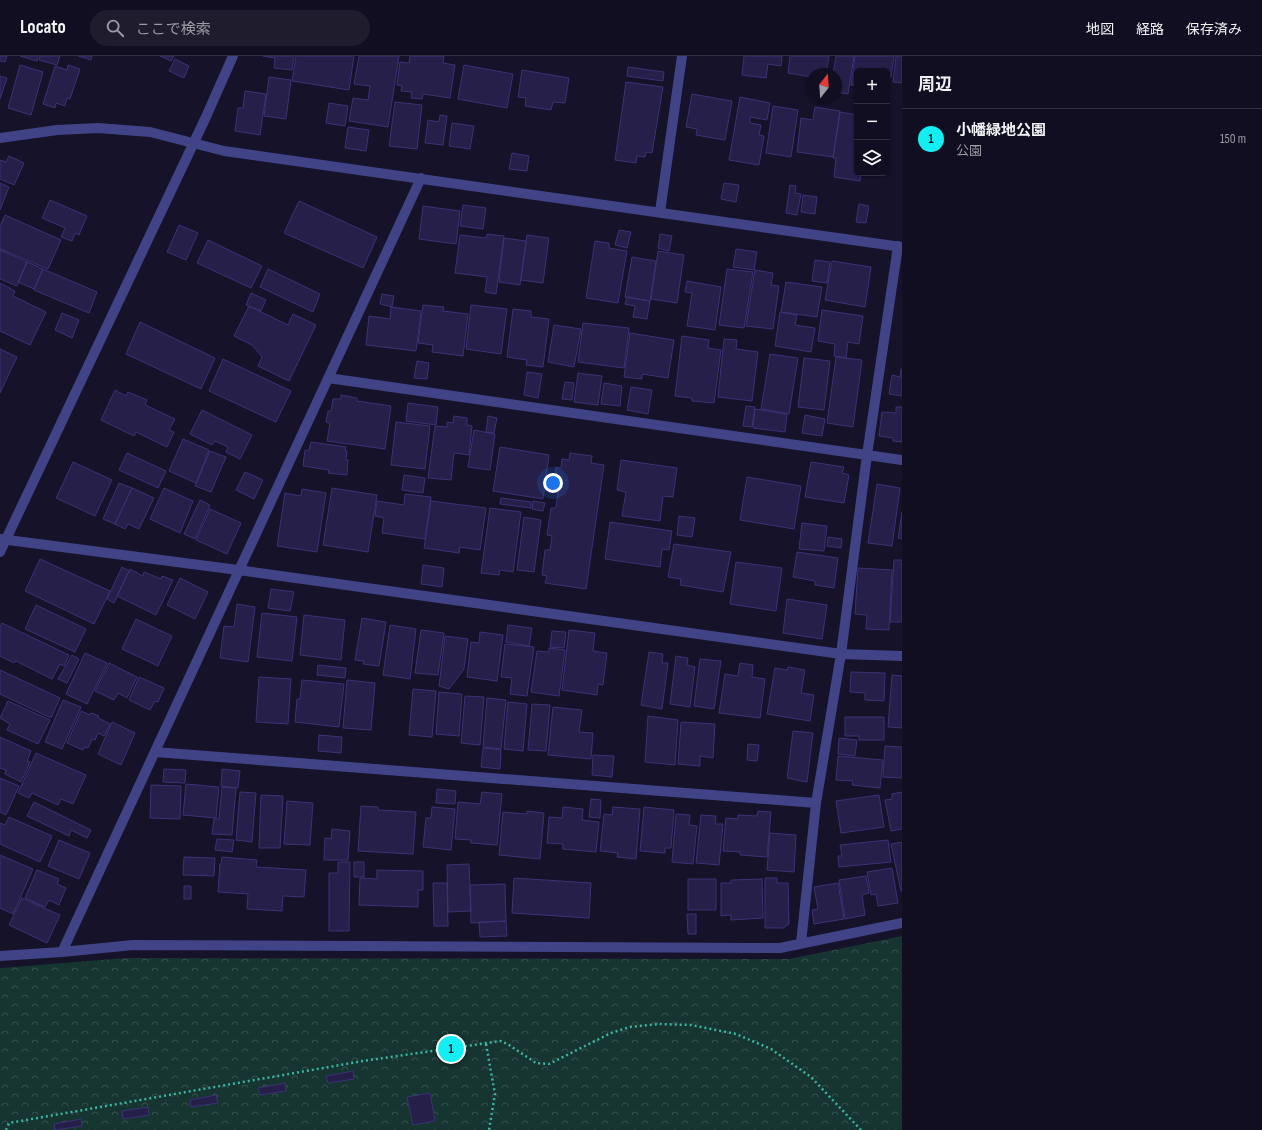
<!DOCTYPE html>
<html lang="ja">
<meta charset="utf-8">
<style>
:root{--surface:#100e20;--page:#1e1c2d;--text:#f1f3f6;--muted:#9c9ca5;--line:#302e3e;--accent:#14eef3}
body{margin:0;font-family:"Sofia Sans Condensed","Noto Sans JP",sans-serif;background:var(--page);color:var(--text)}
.controls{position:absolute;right:12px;top:12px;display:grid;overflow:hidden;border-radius:6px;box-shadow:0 1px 3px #0004}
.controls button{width:36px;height:36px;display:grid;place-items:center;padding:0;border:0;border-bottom:1px solid var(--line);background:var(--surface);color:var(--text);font:20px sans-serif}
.compass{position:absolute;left:806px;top:12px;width:36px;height:36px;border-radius:50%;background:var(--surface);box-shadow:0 1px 3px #0004;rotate:17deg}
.you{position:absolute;left:553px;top:427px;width:14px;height:14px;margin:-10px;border:3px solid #fff;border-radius:50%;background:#1a73e8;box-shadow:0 0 0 6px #1a73e833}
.badge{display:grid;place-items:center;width:26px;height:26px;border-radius:50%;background:var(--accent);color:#111;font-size:13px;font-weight:700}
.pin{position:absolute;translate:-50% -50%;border:2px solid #fff;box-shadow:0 1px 4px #0006}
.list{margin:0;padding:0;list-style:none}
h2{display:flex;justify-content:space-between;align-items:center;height:52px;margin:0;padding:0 16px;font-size:17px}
h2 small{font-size:13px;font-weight:400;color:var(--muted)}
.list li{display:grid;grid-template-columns:26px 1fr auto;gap:12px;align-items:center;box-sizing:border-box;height:60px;padding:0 16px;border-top:1px solid var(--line)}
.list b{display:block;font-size:15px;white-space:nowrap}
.list p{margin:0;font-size:13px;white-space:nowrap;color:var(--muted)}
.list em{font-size:13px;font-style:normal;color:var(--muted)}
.icon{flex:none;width:22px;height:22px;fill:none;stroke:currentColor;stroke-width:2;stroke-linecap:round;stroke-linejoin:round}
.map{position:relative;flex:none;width:902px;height:1074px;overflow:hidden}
header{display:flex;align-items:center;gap:24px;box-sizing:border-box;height:56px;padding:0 20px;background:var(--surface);border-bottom:1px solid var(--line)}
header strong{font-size:19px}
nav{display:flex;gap:22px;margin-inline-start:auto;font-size:14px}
.search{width:280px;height:36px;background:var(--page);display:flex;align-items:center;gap:10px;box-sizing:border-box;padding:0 14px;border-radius:22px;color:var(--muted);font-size:15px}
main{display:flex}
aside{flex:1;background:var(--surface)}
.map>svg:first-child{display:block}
.park{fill:url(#park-crowns)}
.building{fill:#251f4a;stroke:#3b3375}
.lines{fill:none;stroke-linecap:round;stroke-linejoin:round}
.path{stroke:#38b7a5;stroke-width:2.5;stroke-dasharray:2 3;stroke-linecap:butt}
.minor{stroke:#404386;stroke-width:10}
.tertiary{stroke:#404386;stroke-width:10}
</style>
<header>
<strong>Locato</strong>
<div class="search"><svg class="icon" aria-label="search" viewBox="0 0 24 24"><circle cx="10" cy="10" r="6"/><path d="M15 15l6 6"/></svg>ここで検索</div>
<nav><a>地図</a><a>経路</a><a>保存済み</a></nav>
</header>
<main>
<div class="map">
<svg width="902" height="1074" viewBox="0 0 902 1074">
<defs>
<pattern id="park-crowns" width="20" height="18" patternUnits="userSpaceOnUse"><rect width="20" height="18" fill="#163430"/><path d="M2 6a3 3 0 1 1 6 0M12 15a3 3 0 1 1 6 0" fill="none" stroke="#37514f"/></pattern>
</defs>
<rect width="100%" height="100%" fill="#15122a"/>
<path class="park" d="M902 880V1074H0V912L126 902 789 903Z"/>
<path class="building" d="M0 0H7L5 6 0 5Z
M20 0H38L37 5Z
M40 0H60L57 9 39 4Z
M78 0H92L91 4Z
M160 0H174L171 5Z
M263 0H294L292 14 274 12 275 2Z
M296 0H354L349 34 292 25Z
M359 0H399L388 71 349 65 353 42 368 44 370 30 354 28Z
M410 0H444L443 7 455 9 450 42 423 38 422 43 411 42 412 36 401 35 402 30 397 29 400 6 409 7Z
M744 0H782L781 10 768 8 766 22 742 19Z
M790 0H829L826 18H812V21L788 17Z
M836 0H854L848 38 836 36V18H833Z
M855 0H894L891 21 887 20V15H857V30L851 29Z
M896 0H902V27L893 26Z
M175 3 189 10 184 22 169 15Z
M20 9 43 16 31 59 8 52Z
M68 9 80 13 70 43 67 42 65 50 56 47 55 52 43 48 55 10 67 14Z
M464 9 513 18 507 52 458 43Z
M628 11 664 16 663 25 627 20Z
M522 14 569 22 565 47 553 46 551 54 525 50 526 42 518 41Z
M0 20 7 22 0 43Z
M269 21 291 24 286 63 264 60Z
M626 26 663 31 652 97 646 96 645 101 637 100 636 107 615 104Z
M245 35 266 38 260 79 235 75 238 52H243Z
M692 38 732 45 725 84 696 79 697 73 686 71Z
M887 39H890L888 55H887Z
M740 41 770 47 767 64 750 61V67L761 69 759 79 764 80 759 109 729 104Z
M395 46 422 49 417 93 389 90Z
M329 47 348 50 345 70 326 67Z
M773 50 798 54 791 101 766 97Z
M815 51 840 55 833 101 797 96 801 62 813 64Z
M840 56 857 59V117H861L860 125 834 121 836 102H833Z
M440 59 447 60 443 89 425 87 428 64 439 66Z
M452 67 474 70 470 93 449 90Z
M348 71 369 74 366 95 345 92Z
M512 97 529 100 527 115 509 113Z
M9 100 24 107 14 129 0 123V104L6 106Z
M0 127 9 131 0 154Z
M724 127 739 129 736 146 721 143Z
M790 129 796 130 795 137 801 138 797 159 786 157Z
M803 139 817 141 815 158 801 156Z
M50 144 87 160 79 179 75 177 72 185 61 181 65 172 42 162Z
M299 145 377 181 363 212 284 177Z
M859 148 869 150 866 167 856 166Z
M463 149 486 152 483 173 460 170Z
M423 150 460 155 456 188 419 183Z
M5 159 61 184 48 213 0 193V170Z
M179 169 198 177 186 204 167 196Z
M619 174 631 176 627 192 615 189Z
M487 178 504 180 496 238 485 236 487 221 455 217 460 179 486 182Z
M660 178 672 180 669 195 658 192Z
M527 179 549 182 543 227 521 224Z
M504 182 526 185 520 229 499 226Z
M208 184 262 210 251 232 197 207Z
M595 185 609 187V192L627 195 618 247 586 242Z
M736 193 757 196 754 214 733 211Z
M0 194 27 206 17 230 0 223Z
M658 195 684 199 677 247 651 243Z
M632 201 656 205 650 245 625 241Z
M815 204 830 206 827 227 812 225Z
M832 205 871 211 865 251 825 244Z
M27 206 43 213 34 233 18 226Z
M43 213 97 236 89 257 34 234Z
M268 213 320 238 313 256 260 231Z
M727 213 753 216 744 272 719 269Z
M755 214 773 217 771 229 779 230 773 273 746 270Z
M687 225 721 231 715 274 687 270 692 237 685 236Z
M786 226 822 231 817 261 781 256Z
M0 227 15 235 13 240 46 256 30 289 0 275Z
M251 237 266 244 261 255 246 249Z
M382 238 394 240 392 251 380 248Z
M627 241 650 245 647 263 633 261 635 250 625 248Z
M423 249 444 251 443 255 468 258 463 300 432 296 433 289 418 287Z
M471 249 507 253 501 298 466 293Z
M249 250 288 269 293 258 316 269 289 325 258 310 262 301 252 289 234 280Z
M391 251 421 255 416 295 366 289 369 260 390 263Z
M513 253 531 255V261L549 263 543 311 526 309 527 304 507 301Z
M822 254 863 260 859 288 848 286 846 302 834 300 835 288 818 285Z
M780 256 797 259 795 269 815 272 811 296 775 290Z
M62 257 79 264 72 282 55 274Z
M140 266 215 302 201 333 126 298Z
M583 267 629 272 624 312 578 306Z
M554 269 581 273 574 311 548 306Z
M630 277 674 284 668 322 642 318V323L624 321Z
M682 280 709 284 708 292 721 294 714 347 692 345V342L675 340Z
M724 283 737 284 736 293 758 296 752 345 718 341Z
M0 293 17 301 0 337Z
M770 298 798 302 789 358 761 353Z
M836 301 862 304 853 371 827 367Z
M804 302 830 305 824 354 798 351Z
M223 303 291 335 276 366 209 335Z
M417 305 429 307 427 323 414 322Z
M901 313H902V340L889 338 892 319 900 321Z
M527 316 542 318 538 342 524 339Z
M578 317 602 320 598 349 574 346Z
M565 326 574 327 572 344 562 343Z
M604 327 622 330 620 350 601 348Z
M631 331 652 334 648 358 627 354Z
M115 334 126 340 128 336 147 344 145 349 175 363 169 374 174 376 167 391 136 376 134 380 101 364Z
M341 339 357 342V345L391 350 385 393 327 385 330 367 326 366 328 355H331L333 343H341Z
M408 347 438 351 436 369 406 365Z
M746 350 755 351 752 371 743 370Z
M896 351H902V386L893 385V382L879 380 882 356 896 357Z
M755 353 787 358 785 376 753 372Z
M202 354 252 379 240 403 226 396 228 391 215 385 212 389 190 378Z
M805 359 825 363 822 380 802 377Z
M454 360 467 362V369L472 370 469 399 454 397 451 424 428 422 435 370 447 371V366L453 367Z
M488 360 497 362 494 377 486 376Z
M396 366 430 370 425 413 391 409Z
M474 374 495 378 490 414 468 411Z
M183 383 209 394 196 427 169 415Z
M311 386 346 391 345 395H347L346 404H348L347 419 328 417 329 414 303 410 305 394H309Z
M500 391 549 399 543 443 493 435Z
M210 395 226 401 211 436 195 430Z
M127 397 166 415 158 432 119 414Z
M570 397 592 400 591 407 604 409 586 533 545 527 547 520 542 519 545 494H550L552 480 547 479 551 452H556L558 436H553L556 411 561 412 562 403 569 404Z
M621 404 677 412 673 441 663 440 660 465 622 460 626 436 617 434Z
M73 406 112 424 95 460 56 442Z
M811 406 844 411 842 417 849 419 844 447 805 441Z
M245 416 263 424 254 443 236 434Z
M404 419 425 422 423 437 402 434Z
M747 421 801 430 794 473 740 464Z
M119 427 132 432 115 468 103 463Z
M877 428 900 432 892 490 868 487Z
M132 432 154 442 139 473 128 468 125 473 115 468Z
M164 432 193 445 180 477 150 463Z
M332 432 377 439 368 496 323 489Z
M302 433 326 437 317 496 277 490 285 437 301 440Z
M405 438 431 441 425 483 382 477 384 462 375 460 377 445 404 449Z
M501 442 531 446V452L500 448Z
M200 444 210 449 195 483 184 478Z
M431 445 486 452 480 494 460 491 459 497 424 492Z
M533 445 545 447 543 455 532 453Z
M490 452 521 456 513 516 500 514 499 519 481 517Z
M210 453 241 467 227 498 196 484Z
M902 456V483L898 482Z
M679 460 695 462 692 481 677 479Z
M524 461 541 464 534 516 517 514Z
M610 466 672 475 669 494 662 493 660 511 605 503Z
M802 467 827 470 824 495 799 493Z
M828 481 842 483 841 492 827 490Z
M674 488 731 496 723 536 680 529 681 523 668 521Z
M797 496 838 502 834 532 815 529V525L793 521Z
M40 503 110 535 94 568 25 535Z
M894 504H902V566H890Z
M736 506 782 512 776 555 730 548Z
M423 509 444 512 442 531 421 528Z
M122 511 129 515 114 547 107 543Z
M858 512 892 514 889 574 866 573 867 559 855 558Z
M130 513 143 520 144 516 161 523 162 520 173 524 156 559 117 540Z
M180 522 208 536 195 563 167 549Z
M271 533 294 536 290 555 268 552Z
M787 543 827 549 822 583 783 577Z
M237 548 255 551 248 606 220 602 224 570 234 571Z
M36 549 86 573 75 596 25 573Z
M262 557 297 561 292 605 257 601Z
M304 559 345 564 341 604 300 599Z
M362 562 386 566 379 610 363 608 364 605 355 604Z
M136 563 172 580 158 610 122 593Z
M2 567 69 599 64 610 60 608 52 623 16 605 14 607 0 600V571Z
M390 569 416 573 410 623 383 619Z
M508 569 532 572 529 590 506 586Z
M421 574 444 577 438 619 415 617Z
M569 574 595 577 593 595 607 597 603 629 598 628 597 639 562 634Z
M552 575 566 576 564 592 550 591Z
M480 576 503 579 497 625 467 621 471 586 479 587Z
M445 580 468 583 464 613 449 633 439 630Z
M505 588 534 591 527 640 510 638 512 622 501 621Z
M549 592 565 594 559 640 531 636 537 595 549 596Z
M649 596 663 598 662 607H668L662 653 641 649Z
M85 597 107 607 87 648 66 638Z
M72 599 79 603 67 627 58 623Z
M676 600 688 602 687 609 695 611 690 651 670 648Z
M700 603 721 605 714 653 694 650Z
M109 607 137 621 127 642 118 637 114 644 95 635Z
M740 607 753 609 752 621 765 623 760 662 719 657 725 618 738 620Z
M318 609 346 612 345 622 317 619Z
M788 611 805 614 801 637 814 639 810 665 767 658 775 612 787 614Z
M0 614 60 642 51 662 0 638Z
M851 616 885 617 884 645 865 644V637L850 636Z
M892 619 902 620V672L888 671Z
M139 621 164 632 158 646 155 645 150 654 129 644Z
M259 621 291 623 288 668 256 666Z
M302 624 344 628 339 671 295 666 297 643H300Z
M347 624 375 627 371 674 343 672Z
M413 633 436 635 432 681 409 679Z
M439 636 462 638 459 680 436 678Z
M465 640 484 641 480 689 461 687Z
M487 642 506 644 501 693 483 691Z
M63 644 81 651 62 693 45 686Z
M8 645 50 664 38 688 7 674 10 668 0 662Z
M508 646 527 648 523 695 504 693Z
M532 648 550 649 546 695 528 694Z
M553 651 582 654 579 676 593 677 591 703 548 699Z
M81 655 90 659 91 657 99 660 98 662 110 668 104 680 98 677 95 684 92 683 88 692 85 691 83 694 67 687Z
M648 660 678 664 675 709 645 706Z
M845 661H884V684H859V680H845Z
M112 666 135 677 121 709 98 698Z
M681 666 715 668 713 702 700 700V710L678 708Z
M793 675 813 677 807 726 787 722Z
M319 679 342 681 341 697 318 695Z
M0 681 31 695 27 705 30 706 21 726 5 718 6 714 0 712Z
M839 682 857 684 855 700 838 698Z
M748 688 759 689 757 705 747 704Z
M885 690 902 691V722L883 721Z
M483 692 501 694 500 713 481 711Z
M36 697 86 719 73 748 61 743 58 749 32 737 29 742 18 737Z
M593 699 614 700 612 721 592 719Z
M838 700 883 704 880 732 852 729 853 725 836 724Z
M164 713 186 714 185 727 163 726Z
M222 713 240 715 238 732 221 730Z
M0 722 19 730 6 759 0 756Z
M186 728 219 731 216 762 183 759Z
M151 729 181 730 180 763 150 762Z
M222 731 236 732 232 779 212 778 214 763H219Z
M437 733 456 735 455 748 436 747Z
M240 736 256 737 252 786 236 784Z
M482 736 502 738 497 789 471 787V784L455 783 458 746 480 748Z
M902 736V773L891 775 885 744 892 743V738Z
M261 739 283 740 280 792H259Z
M879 739 884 771 841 777 836 745Z
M591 743 601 744 600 762 589 761Z
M287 745 313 747 310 789 284 788Z
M34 746 91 774 87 782 71 774 69 780 27 760Z
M361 750 378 751V754L416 756 413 798 358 795Z
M432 751 455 753 451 794 423 791 426 762H431Z
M563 751 583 753 582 764 599 766 596 796 563 793V788L547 787 549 761 562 762Z
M613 751 640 753 636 803 617 801 618 797 600 795 604 758 612 759Z
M644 751 674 754 671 792H665V797L640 795Z
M527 755 544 757 540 803 499 799 503 756 527 758Z
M758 755 771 756 767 801 740 799V796L723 795 726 762 738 763V759L757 760Z
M676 758 690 759 689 769 697 770 693 808 672 806Z
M701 759 716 760 715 768H723L719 809 696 807Z
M9 761 52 780 40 806 0 788V767L5 769Z
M332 773 350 775 348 804H324L325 782 331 783Z
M770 777 796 779 794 816 767 814Z
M217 783 234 784 232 796 215 794Z
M59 784 90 797 79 823 48 810Z
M888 784 891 806 839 811 838 800H842L840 789Z
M902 786V835H901L891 788Z
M0 799 33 813 13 858 0 852Z
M184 801 215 802 214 820 183 819Z
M222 801 257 804 256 811 306 814 304 841 283 840 282 855 247 853 248 838 218 836 220 808H221Z
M338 806H350L349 875H329V817H338Z
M354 806H364V821H354Z
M469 808 471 855 448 856 447 809Z
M892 812 898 847 878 850 876 838 871 839 867 816Z
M37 814 59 823 57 828 66 832 59 849 49 844 45 851 25 842Z
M377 814 423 815V834H418V851L359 849 360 822 377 823Z
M866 820 869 837 862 839 865 859 845 863 839 824Z
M514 822 591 827 589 862 512 857Z
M765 822H777V827H788L789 868 783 872H765Z
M688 823H716V854H688Z
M762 823 763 862 731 864V859L721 860V827H731V824Z
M433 827H447L448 870H434Z
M838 827 844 863 814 868 812 854 818 853 814 831Z
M505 828 506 865 471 867 470 829Z
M184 830H191V843H184Z
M22 842 60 859 47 887 9 869Z
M687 858H696V878H688Z
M506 865 507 880 480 881 479 866Z
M353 1015 354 1023 328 1027 326 1020Z
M285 1027 286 1035 260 1039 258 1032Z
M430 1037 435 1065 413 1069 407 1041Z
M216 1039 218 1047 191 1051 190 1044Z
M148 1051 149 1059 123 1063 122 1055Z
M81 1063 82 1070 55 1074 54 1068Z"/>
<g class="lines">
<path class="path" d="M486 988 495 1038 489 1074
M6 1074 9 1067 363 1005 501 985 509 989 536 1007 549 1008 611 977 630 971 659 968 691 969 736 978 771 993 811 1021 861 1074"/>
<path class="minor" d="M0 82 57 74 98 72 150 76 193 87
M660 156 682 0
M328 322 902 404
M0 483 238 514 841 598 902 600
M155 696 816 747 841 598 867 399 898 190
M801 887 816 747
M62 896 133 889 780 892 902 867
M0 900 62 896 421 122"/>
<path class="tertiary" d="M193 87 224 95 902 191
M0 496 205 63 233 0"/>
</g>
</svg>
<div class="controls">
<button>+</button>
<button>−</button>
<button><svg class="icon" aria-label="layers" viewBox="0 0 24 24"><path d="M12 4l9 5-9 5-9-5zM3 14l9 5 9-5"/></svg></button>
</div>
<svg class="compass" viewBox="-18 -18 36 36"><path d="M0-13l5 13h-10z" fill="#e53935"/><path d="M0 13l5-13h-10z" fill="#9c9ca5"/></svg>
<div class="you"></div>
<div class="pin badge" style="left:451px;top:993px">1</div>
</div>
<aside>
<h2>周辺<small></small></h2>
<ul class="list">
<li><span class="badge">1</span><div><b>小幡緑地公園</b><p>公園</p></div><em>150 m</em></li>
</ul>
</aside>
</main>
